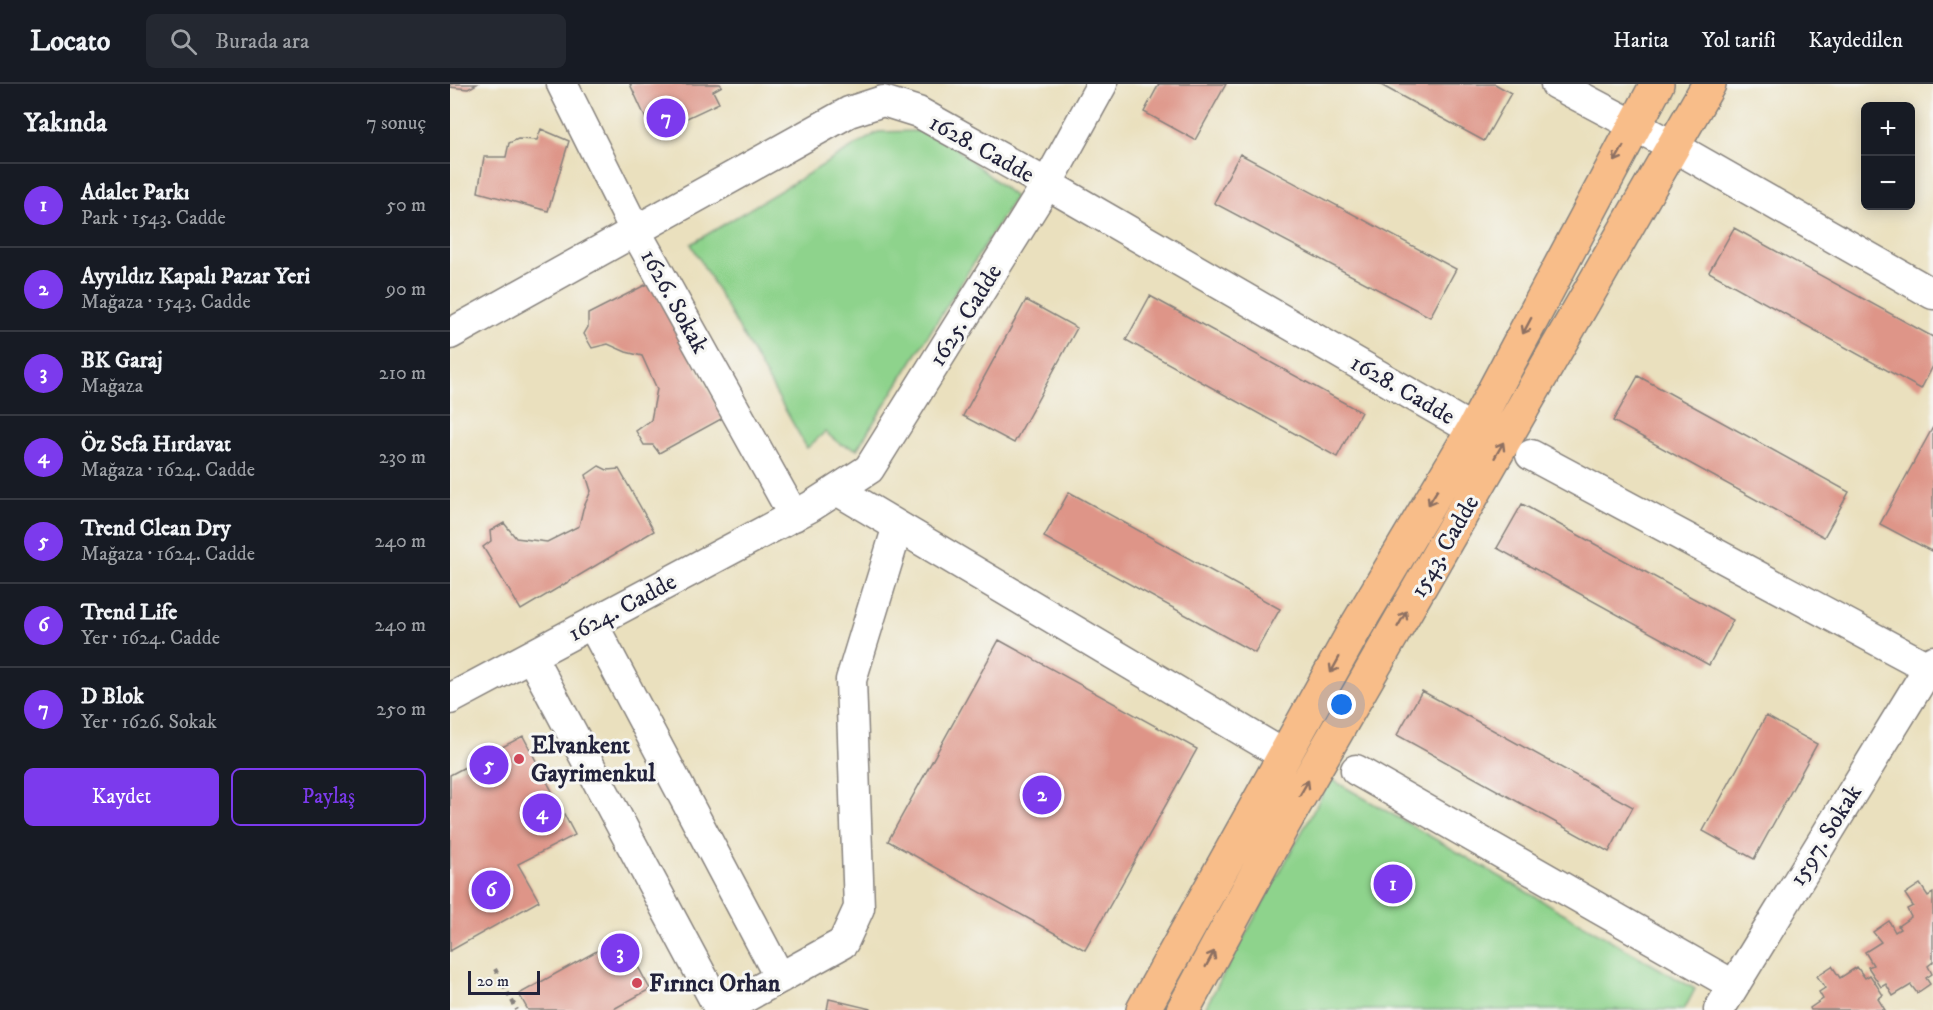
<!DOCTYPE html>
<html lang="tr">
<meta charset="utf-8">
<style>
:root{--surface:#171b24;--page:#242831;--text:#f1f3f6;--muted:#9ea1a6;--line:#363941;--accent:#7c3aed}
body{margin:0;font-family:"IM FELL DW Pica",serif;background:var(--page);color:var(--text)}
.controls{position:absolute;right:18px;top:18px;display:grid;overflow:hidden;border-radius:9px;box-shadow:0 3px 15px #0003}
.controls button{width:54px;height:54px;display:grid;place-items:center;padding:0;border:0;border-bottom:2px solid var(--line);background:var(--surface);color:var(--text);font:30px sans-serif}
.scale{position:absolute;left:18px;bottom:15px;width:72px;box-sizing:border-box;padding-left:6px;border:3px solid #22223b;border-top:0;font-size:16px;line-height:21px;white-space:nowrap;color:#22223b;-webkit-text-stroke:4px #f6f6f2;paint-order:stroke}
.you{position:absolute;left:892px;top:621px;width:21px;height:21px;margin:-15px;border:4px solid #fff;border-radius:50%;background:#1a73e8;box-shadow:0 0 0 9px #1a73e833}
.badge{display:grid;place-items:center;width:39px;height:39px;border-radius:50%;background:var(--accent);color:#fff;font-size:20px;font-weight:700}
.pin{position:absolute;translate:-50% -50%;border:3px solid #fff;box-shadow:0 2px 6px #0006}
.list{margin:0;padding:0;list-style:none}
h2{display:flex;justify-content:space-between;align-items:center;height:78px;margin:0;padding:0 24px;font-size:26px}
h2 small{font-size:20px;font-weight:400;color:var(--muted)}
.list li{display:grid;grid-template-columns:39px 1fr auto;gap:18px;align-items:center;box-sizing:border-box;height:84px;padding:0 24px;border-top:2px solid var(--line)}
.list b{display:block;font-size:22px;white-space:nowrap}
.list p{margin:0;font-size:20px;white-space:nowrap;color:var(--muted)}
.list em{font-size:20px;font-style:normal;color:var(--muted)}
.actions{display:flex;gap:12px;padding:18px 24px}
.actions a{flex:1;padding:14px 0;border:2px solid var(--accent);border-radius:9px;text-align:center;font-size:21px;color:var(--accent)}
.actions .main{background:var(--accent);color:#fff}
.icon{flex:none;width:33px;height:33px;fill:none;stroke:currentColor;stroke-width:2;stroke-linecap:round;stroke-linejoin:round}
.map{position:relative;flex:none;width:1483px;height:926px;overflow:hidden}
header{display:flex;align-items:center;gap:36px;box-sizing:border-box;height:84px;padding:0 30px;background:var(--surface);border-bottom:2px solid var(--line)}
header strong{font-size:28px}
nav{display:flex;gap:33px;margin-inline-start:auto;font-size:21px}
.search{width:420px;height:54px;background:var(--page);display:flex;align-items:center;gap:15px;box-sizing:border-box;padding:0 21px;border-radius:9px;color:var(--muted);font-size:22px}
main{display:flex}
aside{flex:1;background:var(--surface)}
.map>svg:first-child{display:block}
.green{fill:#8ed38c;stroke:#587a64;stroke-width:1.5}
.building{fill:#de9588}
.lines{fill:none;stroke-linecap:round;stroke-linejoin:round}
.minor-casing{stroke:#86817c;stroke-width:33}
.major-casing{stroke:#86817c;stroke-width:36}
.path{stroke:#86817c;stroke-width:4;stroke-dasharray:4.5 4.5;stroke-linecap:butt}
.minor{stroke:#fff;stroke-width:30}
.major{stroke:#f8bd89;stroke-width:33}
.oneway{stroke:#8d7062}
.poi-dot{fill:#d1495b;stroke:#f6f6f2;stroke-width:2}
.labels{text-anchor:middle;stroke-width:6;stroke-linejoin:round;paint-order:stroke}
.street-label{font-size:24px;fill:#22223b;stroke:#f6f6f2}
.poi-label{font-size:24px;font-weight:bold;fill:#22223b;stroke:#f6f6f2;text-anchor:start}
</style>
<header>
<strong>Locato</strong>
<div class="search"><svg class="icon" aria-label="search" viewBox="0 0 24 24"><circle cx="10" cy="10" r="6"/><path d="M15 15l6 6"/></svg>Burada ara</div>
<nav><a>Harita</a><a>Yol tarifi</a><a>Kaydedilen</a></nav>
</header>
<main>
<aside>
<h2>Yakında<small>7 sonuç</small></h2>
<ul class="list">
<li><span class="badge">1</span><div><b>Adalet Parkı</b><p>Park · 1543. Cadde</p></div><em>50 m</em></li>
<li><span class="badge">2</span><div><b>Ayyıldız Kapalı Pazar Yeri</b><p>Mağaza · 1543. Cadde</p></div><em>90 m</em></li>
<li><span class="badge">3</span><div><b>BK Garaj</b><p>Mağaza</p></div><em>210 m</em></li>
<li><span class="badge">4</span><div><b>Öz Sefa Hırdavat</b><p>Mağaza · 1624. Cadde</p></div><em>230 m</em></li>
<li><span class="badge">5</span><div><b>Trend Clean Dry</b><p>Mağaza · 1624. Cadde</p></div><em>240 m</em></li>
<li><span class="badge">6</span><div><b>Trend Life</b><p>Yer · 1624. Cadde</p></div><em>240 m</em></li>
<li><span class="badge">7</span><div><b>D Blok</b><p>Yer · 1626. Sokak</p></div><em>250 m</em></li>
</ul>
<div class="actions"><a class="main">Kaydet</a><a>Paylaş</a></div>
</aside>
<div class="map">
<svg width="1483" height="926" viewBox="0 0 1483 926">
<rect width="100%" height="100%" fill="#f6f6f2"/>
<filter id="ink" filterUnits="userSpaceOnUse"><feTurbulence type="fractalNoise" baseFrequency=".0167" numOctaves="2"/><feDisplacementMap in="SourceGraphic" scale="12" xChannelSelector="R" yChannelSelector="G"/><feConvolveMatrix kernelMatrix="1 2 1 2 8 2 1 2 1" color-interpolation-filters="sRGB"/></filter>
<filter id="wash" filterUnits="userSpaceOnUse"><feTurbulence type="fractalNoise" baseFrequency=".008" numOctaves="4" result="noise"/><feDisplacementMap in="SourceGraphic" scale="24" xChannelSelector="R" yChannelSelector="G"/><feGaussianBlur stdDeviation="1.35" result="paint"/><feColorMatrix in="noise" values="0 0 0 0 0 0 0 0 0 0 0 0 0 0 0 0 0 1.4 0 .05"/><feComposite in="paint" operator="in"/></filter>
<g filter="url(#wash)">
<rect width="100%" height="100%" fill="#eae0be"/>
<path class="green" d="M469 47 502 61 565 113 407 365 390 360 375 348 357 364 241 160 428 48Z
M881 695 1245 905 1234 926H754Z"/>
<g id="blocks">
<path class="building" d="M0 0H27L18 5 0 3Z
M180 0H270L272 2 263 7 269 19 203 50Z
M709 0H776L745 56 694 28Z
M929 0H1045L1061 9 1034 57Z
M91 45 119 57 98 127 28 108 34 73H56L59 59 68 55 87 56Z
M790 70 1006 185 980 233 764 119Z
M1284 144 1483 253V282L1471 305 1259 188Z
M201 198 273 334 209 369 203 361H194L186 347 201 336 207 305 192 272 176 268 158 260 142 264 134 250 138 243V230Z
M700 212 911 328 887 373 676 256Z
M576 216 627 244 564 359 513 332Z
M1188 292 1399 408 1374 453 1163 337Z
M1483 343V463L1481 467 1430 440Z
M149 382 157 386 169 385 204 447 71 526 33 463 41 457 40 447 54 439 66 454 97 458 129 442 133 425 141 407 136 391Z
M619 408 830 525 805 569 594 453Z
M1072 420 1283 536 1259 581 1047 464Z
M549 556 747 665 635 866 438 757Z
M972 607 1183 723 1159 768 947 651Z
M1316 632 1367 660 1304 775 1253 747Z
M73 652 125 751 68 780 89 817 0 867V691Z
M1470 800 1478 812 1483 809V878L1478 882 1482 890 1476 894 1480 900 1467 909 1461 901 1443 912 1436 900 1431 903 1418 883 1423 881 1415 868 1431 858 1423 848 1439 837 1445 848 1450 845 1448 842 1461 833 1457 825 1463 822 1455 810Z
M172 853 200 905 162 926H78L69 910Z
M1382 882 1390 894 1407 883 1415 894 1420 891 1433 911 1428 915 1435 926H1361L1360 924 1373 915 1369 908 1375 904 1367 892Z
M379 915 421 925V926H377Z"/>
</g>
</g>
<g filter="url(#ink)">
<use href="#blocks" fill-opacity="0" stroke="#86817c" stroke-width="1.5"/>
<g class="lines">
<g class="minor-casing">
<path id="minor" d="M112 0 186 148 344 432
M1106 0 1223 62 1483 210
M0 250 399 28 433 17 468 28 597 100 1023 346
M1081 371 1483 586
M387 406 834 671
M142 539 330 894
M81 572 270 926
M0 615 360 423 419 385 597 100 652 0
M906 686 1283 901
M272 926 393 859 409 824 401 596 448 442
M1269 926 1483 577"/>
</g>
<g class="major-casing">
<path id="major" d="M693 926 906 543 1023 346 1207 0
M733 926 834 739 1259 0"/>
</g>
<path class="path" d="M45 885 67 926"/>
<use href="#minor" class="minor"/>
<use href="#major" class="major"/>
</g>
<defs><path id="oneway-shaft" d="M-6 0H5M1.5-3L5.5 0L1.5 3" fill="none" stroke-width="1.6" stroke-linecap="round" stroke-linejoin="round" transform="scale(1.5)"/></defs>
<g class="oneway">
<use href="#oneway-shaft" transform="translate(1169 70) rotate(119)"/>
<use href="#oneway-shaft" transform="translate(1077 242) rotate(118)"/>
<use href="#oneway-shaft" transform="translate(1049 366) rotate(-60)"/>
<use href="#oneway-shaft" transform="translate(983 413) rotate(121)"/>
<use href="#oneway-shaft" transform="translate(952 535) rotate(-60)"/>
<use href="#oneway-shaft" transform="translate(885 581) rotate(119)"/>
<use href="#oneway-shaft" transform="translate(854 704) rotate(-60)"/>
<use href="#oneway-shaft" transform="translate(760 875) rotate(-61)"/>
</g>
</g>
<g class="poi-dot">
<circle cx="69" cy="675" r="6"/>
<circle cx="187" cy="899" r="6"/>
</g>
<g class="labels">
<g class="street-label">
<text transform="translate(532 64) rotate(29)" y="8">1628. Cadde</text>
<text transform="translate(225 217) rotate(61)" y="8">1626. Sokak</text>
<text transform="translate(515 231) rotate(-58)" y="8">1625. Cadde</text>
<text transform="translate(953 305) rotate(30)" y="8">1628. Cadde</text>
<text transform="translate(994 462) rotate(-60)" y="8">1543. Cadde</text>
<text transform="translate(172 523) rotate(-28)" y="8">1624. Cadde</text>
<text transform="translate(1375 751) rotate(-58)" y="8">1597. Sokak</text>
</g>
<g class="poi-label">
<text x="81" y="669">Elvankent<tspan x="81" dy="28">Gayrimenkul</tspan></text>
<text x="199" y="907">Fırıncı Orhan</text>
</g>
</g>
</svg>
<div class="controls">
<button>+</button>
<button>−</button>
</div>
<div class="scale">20 m</div>
<div class="you"></div>
<div class="pin badge" style="left:943px;top:800px">1</div>
<div class="pin badge" style="left:592px;top:711px">2</div>
<div class="pin badge" style="left:170px;top:869px">3</div>
<div class="pin badge" style="left:92px;top:729px">4</div>
<div class="pin badge" style="left:39px;top:681px">5</div>
<div class="pin badge" style="left:41px;top:806px">6</div>
<div class="pin badge" style="left:216px;top:34px">7</div>
</div>
</main>
